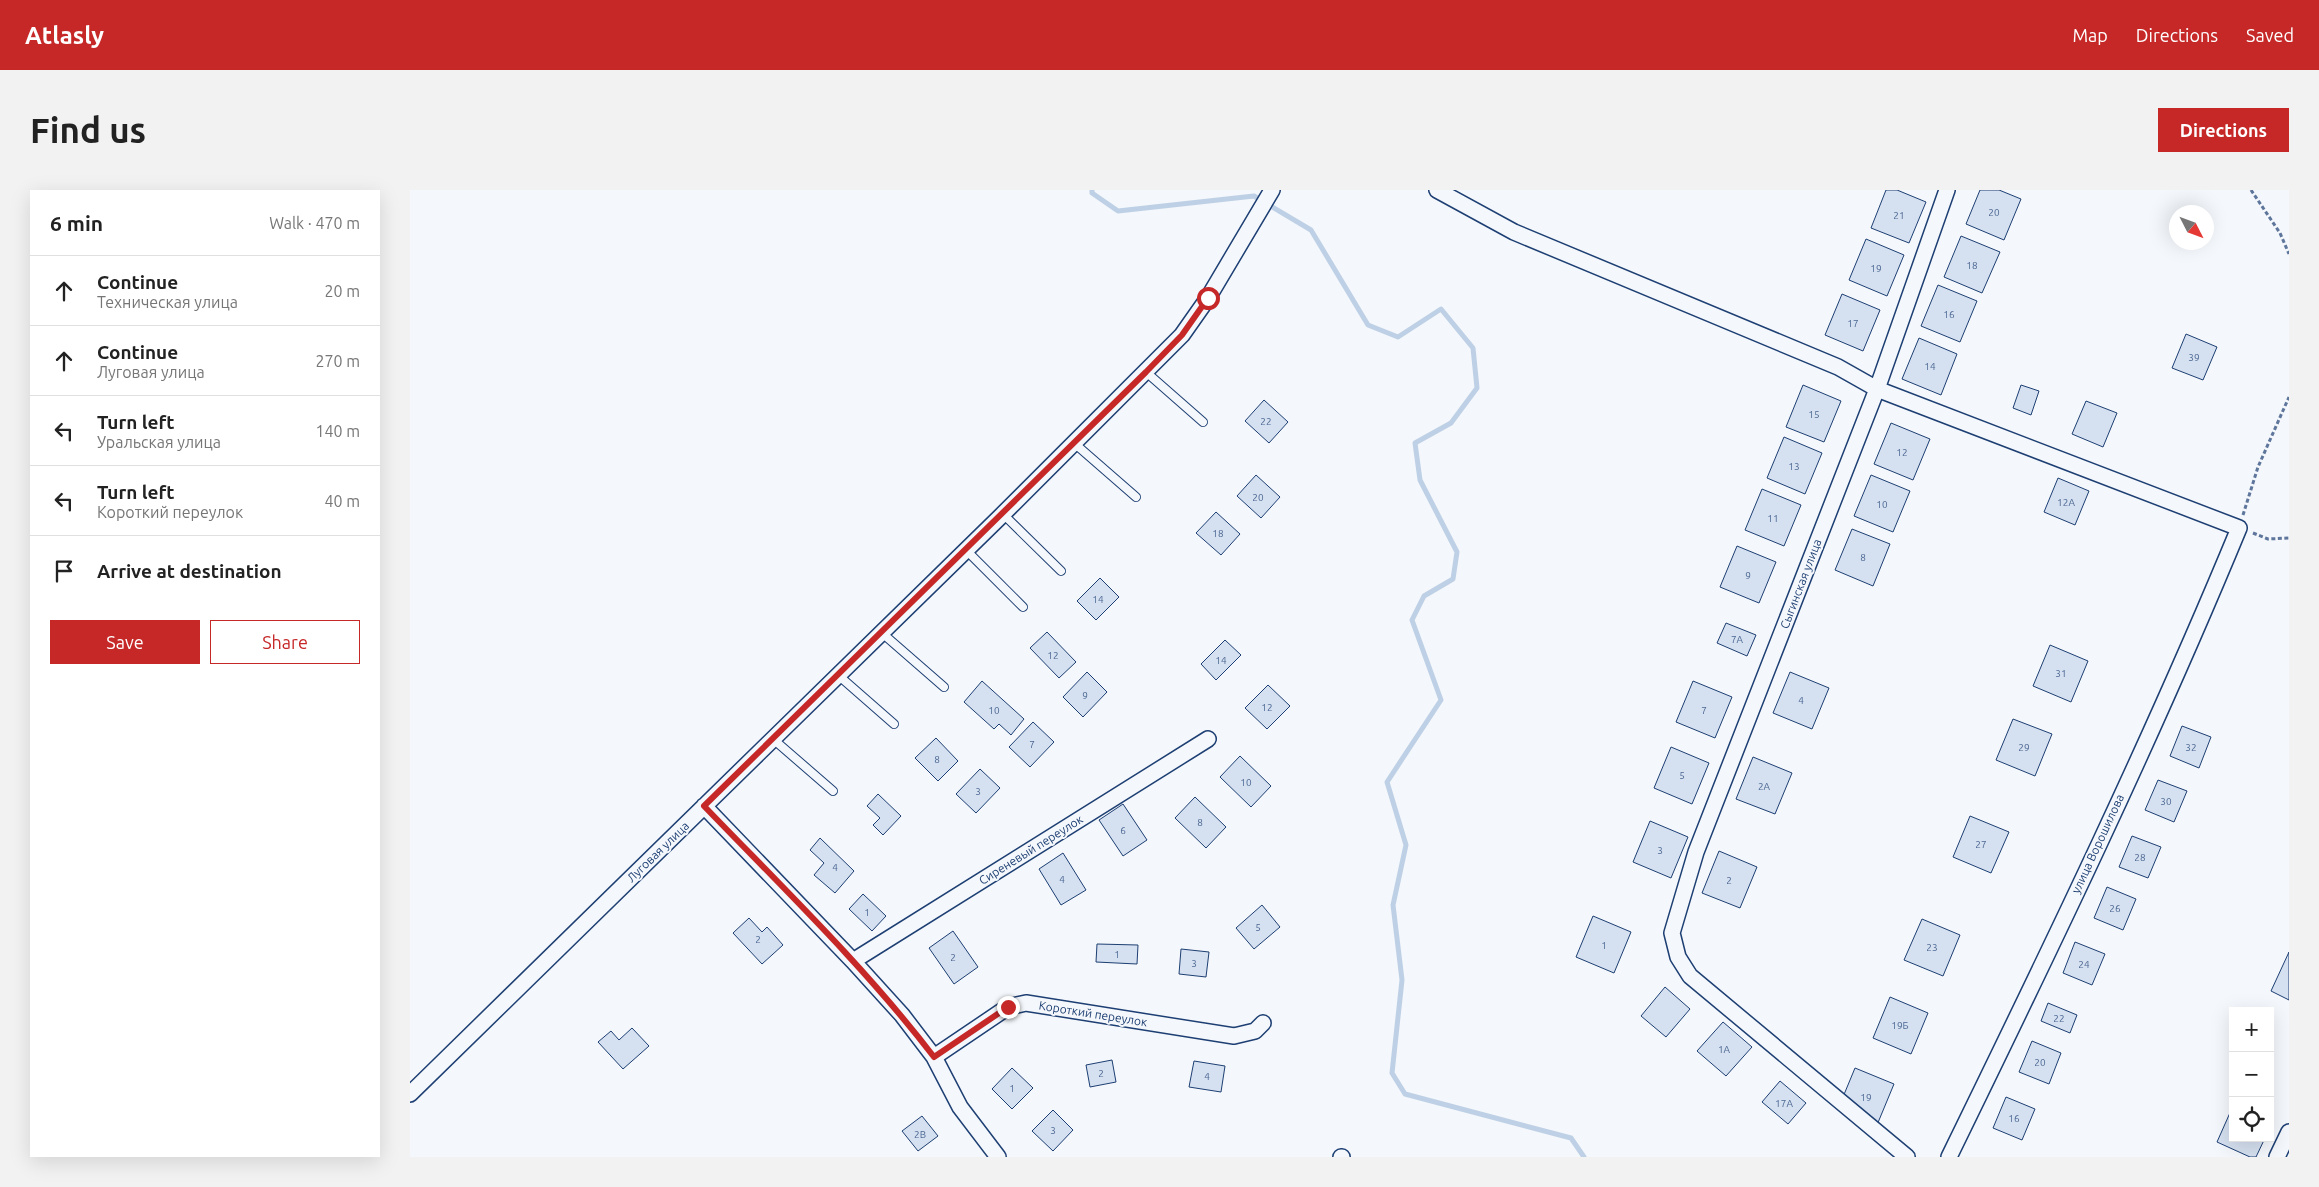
<!DOCTYPE html>
<meta charset="utf-8">
<style>
:root{--surface:#fff;--page:#f2f2f2;--text:#222;--muted:#767676;--line:#e0e0e0;--accent:#c62828}
body{margin:0;font-family:Ubuntu,sans-serif;background:var(--page);color:var(--text)}
.controls{position:absolute;right:15px;bottom:15px;display:grid;overflow:hidden;border-radius:0px;box-shadow:0 5px 20px #0002}
.controls button{width:45px;height:45px;display:grid;place-items:center;padding:0;border:0;border-bottom:1px solid var(--line);background:var(--surface);color:var(--text);font:25px sans-serif}
.compass{position:absolute;left:1759px;top:15px;width:45px;height:45px;border-radius:50%;background:var(--surface);box-shadow:0 5px 20px #0002;rotate:132deg}
.stop{position:absolute;width:15px;height:15px;margin:-11px;border:4px solid #c62828;border-radius:50%;background:#fff}
.stop.end{background:#c62828;border-color:#fff;box-shadow:0 1px 5px #0008}
.list{margin:0;padding:0;list-style:none}
h2{display:flex;justify-content:space-between;align-items:center;height:65px;margin:0;padding:0 20px;font-size:21px}
h2 small{font-size:16px;font-weight:400;color:var(--muted)}
.list li{display:grid;grid-template-columns:32px 1fr auto;gap:15px;align-items:center;box-sizing:border-box;height:70px;padding:0 20px;border-top:1px solid var(--line)}
.list b{display:block;font-size:19px;white-space:nowrap}
.list p{margin:0;font-size:16px;white-space:nowrap;color:var(--muted)}
.list em{font-size:16px;font-style:normal;color:var(--muted)}
.actions{display:flex;gap:10px;padding:15px 20px}
.actions a{flex:1;padding:11px 0;border:1px solid var(--accent);border-radius:0px;text-align:center;font-size:18px;color:var(--accent)}
.actions .main{background:var(--accent);color:#fff}
.icon{flex:none;width:28px;height:28px;fill:none;stroke:currentColor;stroke-width:2;stroke-linecap:round;stroke-linejoin:round}
.map{position:relative;flex:none;width:1879px;height:967px;overflow:hidden;border-radius:0px}
header{display:flex;align-items:center;gap:30px;box-sizing:border-box;height:70px;padding:0 25px;background:var(--accent);color:#fff}
header strong{font-size:24px}
nav{display:flex;gap:28px;margin-inline-start:auto;font-size:18px}
.intro{display:flex;align-items:center;justify-content:space-between;box-sizing:border-box;height:120px;padding:0 30px}
h1{margin:0;font-size:35px}
.button{padding:12px 22px;border-radius:0px;background:var(--accent);color:#fff;font-size:18px;font-weight:700}
main{display:flex;gap:30px;padding:0 30px}
aside{flex:1;background:var(--surface);border-radius:0px;box-shadow:0 5px 20px #0002}
.map>svg:first-child{display:block}
.lines{fill:none;stroke-linecap:round;stroke-linejoin:round}
.stream{stroke:#bed0e5;stroke-width:5}
.building{fill:#d5e0f0;stroke:#1d3f73}
.service-casing{stroke:#1d3f73;stroke-width:10}
.minor-casing{stroke:#1d3f73;stroke-width:18}
.path{stroke:#5e769c;stroke-width:3;stroke-dasharray:4 2.5;stroke-linecap:butt}
.service{stroke:#f4f7fb;stroke-width:8}
.minor{stroke:#f4f7fb;stroke-width:15}
.route{stroke:#c62828;stroke-width:6}
.labels{text-anchor:middle;stroke-width:4;stroke-linejoin:round;paint-order:stroke}
.number-label{font-size:10px;fill:#4b6792}
.street-label{font-size:12px;fill:#1d3f73;stroke:#f4f7fb}
</style>
<header>
<strong>Atlasly</strong>
<nav><a>Map</a><a>Directions</a><a>Saved</a></nav>
</header>
<div class="intro"><h1>Find us</h1><a class="button">Directions</a></div>
<main>
<aside>
<h2>6 min<small>Walk · 470 m</small></h2>
<ul class="list">
<li><svg class="icon" aria-label="ahead" viewBox="0 0 24 24"><path d="M12 20V5M6 11l6-6 6 6"/></svg><div><b>Continue</b><p>Техническая улица</p></div><em>20 m</em></li>
<li><svg class="icon" aria-label="ahead" viewBox="0 0 24 24"><path d="M12 20V5M6 11l6-6 6 6"/></svg><div><b>Continue</b><p>Луговая улица</p></div><em>270 m</em></li>
<li><svg class="icon" aria-label="left" viewBox="0 0 24 24"><path d="M17 20v-9H6M10 6l-5 5 5 5"/></svg><div><b>Turn left</b><p>Уральская улица</p></div><em>140 m</em></li>
<li><svg class="icon" aria-label="left" viewBox="0 0 24 24"><path d="M17 20v-9H6M10 6l-5 5 5 5"/></svg><div><b>Turn left</b><p>Короткий переулок</p></div><em>40 m</em></li>
<li><svg class="icon" aria-label="arrive" viewBox="0 0 24 24"><path d="M6 21V4h12l-3 4 3 4H6"/></svg><div><b>Arrive at destination</b></div></li>
</ul>
<div class="actions"><a class="main">Save</a><a>Share</a></div>
</aside>
<div class="map">
<svg width="1879" height="967" viewBox="0 0 1879 967">
<rect width="100%" height="100%" fill="#f4f7fb"/>
<g class="lines">
<path class="stream" d="M682 0V3L708 21 844 6 901 40 958 135 988 147 1031 119 1063 158 1067 198 1041 233 1005 253 1010 290 1047 362 1043 389 1014 406 1002 430 1031 510 977 592 996 655 983 715 992 790 982 883 995 904 1161 948 1174 967"/>
</g>
<path class="building" d="M1476 0H1487L1516 12 1499 53 1461 38Z
M1570 0H1589L1611 9 1594 50 1556 34Z
M1551 46 1590 62 1572 103 1534 87Z
M1456 49 1494 65 1477 106 1439 90Z
M1528 95 1567 111 1550 152 1511 136Z
M1432 104 1470 120 1453 161 1415 145Z
M1776 144 1807 157 1793 190 1762 178Z
M1509 148 1547 164 1531 205 1492 189Z
M1393 195 1431 211 1414 252 1376 237Z
M1611 195 1629 201 1621 225 1603 218Z
M854 210 878 232 859 253 835 231Z
M1676 211 1707 223 1693 257 1662 244Z
M1481 233 1520 249 1503 290 1464 274Z
M1374 247 1412 263 1395 304 1357 288Z
M846 285 870 307 851 328 827 306Z
M1461 285 1500 301 1483 342 1444 326Z
M1648 288 1679 301 1665 335 1634 322Z
M1352 299 1391 315 1374 356 1335 340Z
M806 322 830 344 811 365 786 343Z
M1442 339 1480 354 1463 396 1425 380Z
M1327 356 1366 372 1349 413 1310 397Z
M690 388 709 407 686 430 667 411Z
M1316 433 1346 445 1337 466 1307 453Z
M637 442 666 472 649 488 620 458Z
M815 450 831 465 806 490 791 474Z
M1640 455 1678 471 1661 512 1623 496Z
M677 482 697 502 673 527 653 507Z
M1380 482 1419 498 1402 539 1363 523Z
M572 491 614 529 601 545 589 534 584 539 554 512Z
M1283 491 1322 507 1305 548 1266 532Z
M858 495 880 516 857 539 835 518Z
M1603 529 1642 544 1625 586 1586 570Z
M623 532 644 552 620 577 599 557Z
M1772 536 1801 547 1789 578 1760 566Z
M526 548 548 571 528 591 505 568Z
M1261 557 1299 573 1282 614 1244 598Z
M830 566 861 596 841 617 810 587Z
M1343 567 1382 583 1365 624 1326 609Z
M570 579 590 598 566 623 546 604Z
M1748 590 1777 601 1764 632 1735 620Z
M468 604 491 626 473 645 463 635 470 628 457 616Z
M785 607 816 637 796 658 765 628Z
M713 614 737 650 713 666 689 630Z
M1560 626 1599 642 1581 683 1543 667Z
M1240 631 1278 647 1261 688 1223 672Z
M1722 646 1751 657 1738 688 1709 677Z
M410 648 444 681 425 703 404 685 414 673 400 660Z
M1309 661 1347 677 1330 718 1292 703Z
M653 663 676 700 651 715 629 679Z
M1697 697 1726 709 1713 740 1684 728Z
M453 704 476 726 462 741 439 719Z
M852 715 870 737 844 759 826 738Z
M1183 726 1221 742 1204 783 1166 767Z
M339 728 352 742 357 737 373 755 352 774 323 743Z
M1512 729 1550 745 1533 786 1494 770Z
M543 741 568 777 544 794 519 758Z
M1665 752 1695 764 1682 795 1653 783Z
M687 754 728 755 727 774 686 772Z
M771 759 799 762 796 787 769 784Z
M1879 762V810L1861 801Z
M1255 797 1280 819 1256 847 1231 826Z
M1480 807 1518 823 1501 864 1463 848Z
M1638 813 1667 825 1660 843 1631 831Z
M1313 832 1342 857 1316 886 1287 861Z
M222 838 239 856 213 879 188 852 201 841 209 850Z
M1622 851 1651 863 1639 894 1609 882Z
M702 870 706 892 680 897 676 875Z
M784 871 815 876 811 902 779 897Z
M602 878 623 898 602 919 582 899Z
M1445 878 1484 894 1467 935 1428 919Z
M1370 891 1396 913 1378 934 1352 912Z
M1596 907 1625 919 1612 950 1583 938Z
M1823 916V948H1855L1846 967H1840L1807 952Z
M643 920 663 940 643 961 622 941Z
M512 926 528 946 508 961 492 941Z"/>
<g class="lines">
<g class="service-casing">
<path id="service" d="M736 182 793 232
M664 253 726 307
M593 324 651 381
M556 360 613 417
M472 443 534 497
M428 485 484 534
M363 549 423 601"/>
</g>
<g class="minor-casing">
<path id="minor" d="M1027 0 1104 42 1428 177 1467 199 1829 338C1741 551 1640 760 1539 967
M294 616 443 771 492 825 524 867 550 917 588 967
M443 771 798 549
M524 867 598 817 616 813 824 846 845 841 853 833
M0 904 591 326 772 145 798 108 862 0
M931 967H932
M1497 967 1280 786 1268 767 1262 743 1286 662 1467 199 1537 0
M1867 967 1879 942"/>
</g>
<path class="path" d="M1841 0 1870 43 1879 64
M1833 325 1848 277 1879 207
M1843 343 1858 349 1879 348"/>
<use href="#service" class="service"/>
<use href="#minor" class="minor"/>
</g>
<g class="lines">
<path class="route" d="M598 817 524 867C455 777 373 698 294 616L736 182 772 145 798 108"/>
</g>
<g class="labels">
<g class="number-label">
<text x="1584" y="26">20</text>
<text x="1489" y="29">21</text>
<text x="1562" y="79">18</text>
<text x="1466" y="82">19</text>
<text x="1539" y="128">16</text>
<text x="1443" y="137">17</text>
<text x="1784" y="171">39</text>
<text x="1520" y="180">14</text>
<text x="1404" y="228">15</text>
<text x="856" y="235">22</text>
<text x="1492" y="266">12</text>
<text x="1384" y="280">13</text>
<text x="848" y="311">20</text>
<text x="1656" y="316">12А</text>
<text x="1472" y="318">10</text>
<text x="1363" y="332">11</text>
<text x="808" y="347">18</text>
<text x="1453" y="371">8</text>
<text x="1338" y="389">9</text>
<text x="688" y="413">14</text>
<text x="1327" y="453">7А</text>
<text x="643" y="469">12</text>
<text x="811" y="474">14</text>
<text x="1651" y="487">31</text>
<text x="675" y="509">9</text>
<text x="1391" y="514">4</text>
<text x="857" y="521">12</text>
<text x="584" y="524">10</text>
<text x="1294" y="524">7</text>
<text x="622" y="558">7</text>
<text x="1614" y="561">29</text>
<text x="1781" y="561">32</text>
<text x="527" y="573">8</text>
<text x="1272" y="589">5</text>
<text x="836" y="596">10</text>
<text x="1354" y="600">2А</text>
<text x="568" y="605">3</text>
<text x="1756" y="615">30</text>
<text x="790" y="636">8</text>
<text x="713" y="644">6</text>
<text x="1571" y="658">27</text>
<text x="1250" y="664">3</text>
<text x="1730" y="671">28</text>
<text x="425" y="681">4</text>
<text x="652" y="693">4</text>
<text x="1319" y="694">2</text>
<text x="1705" y="722">26</text>
<text x="457" y="726">1</text>
<text x="848" y="741">5</text>
<text x="348" y="753">2</text>
<text x="1194" y="759">1</text>
<text x="1522" y="761">23</text>
<text x="707" y="768">1</text>
<text x="543" y="771">2</text>
<text x="784" y="777">3</text>
<text x="1674" y="778">24</text>
<text x="1649" y="832">22</text>
<text x="1490" y="839">19Б</text>
<text x="1314" y="863">1А</text>
<text x="1630" y="876">20</text>
<text x="691" y="887">2</text>
<text x="797" y="890">4</text>
<text x="602" y="902">1</text>
<text x="1456" y="911">19</text>
<text x="1374" y="917">17А</text>
<text x="1604" y="932">16</text>
<text x="643" y="944">3</text>
<text x="510" y="948">2В</text>
</g>
<g class="street-label">
<text transform="translate(1391 394) rotate(-69)" y="4">Сыгинская улица</text>
<text transform="translate(1688 654) rotate(-65)" y="4">улица Ворошилова</text>
<text transform="translate(621 660) rotate(-32)" y="4">Сиреневый переулок</text>
<text transform="translate(248 662) rotate(-44)" y="4">Луговая улица</text>
<text transform="translate(683 824) rotate(9)" y="4">Короткий переулок</text>
</g>
</g>
</svg>
<div class="controls">
<button>+</button>
<button>−</button>
<button><svg class="icon" aria-label="locate" viewBox="0 0 24 24"><circle cx="12" cy="12" r="6"/><path d="M12 2v4M12 18v4M2 12h4M18 12h4"/></svg></button>
</div>
<svg class="compass" viewBox="-18 -18 36 36"><path d="M0-13l5 13h-10z" fill="#e53935"/><path d="M0 13l5-13h-10z" fill="#767676"/></svg>
<div class="stop" style="left:798px;top:108px"></div>
<div class="stop end" style="left:598px;top:817px"></div>
</div>
</main>
